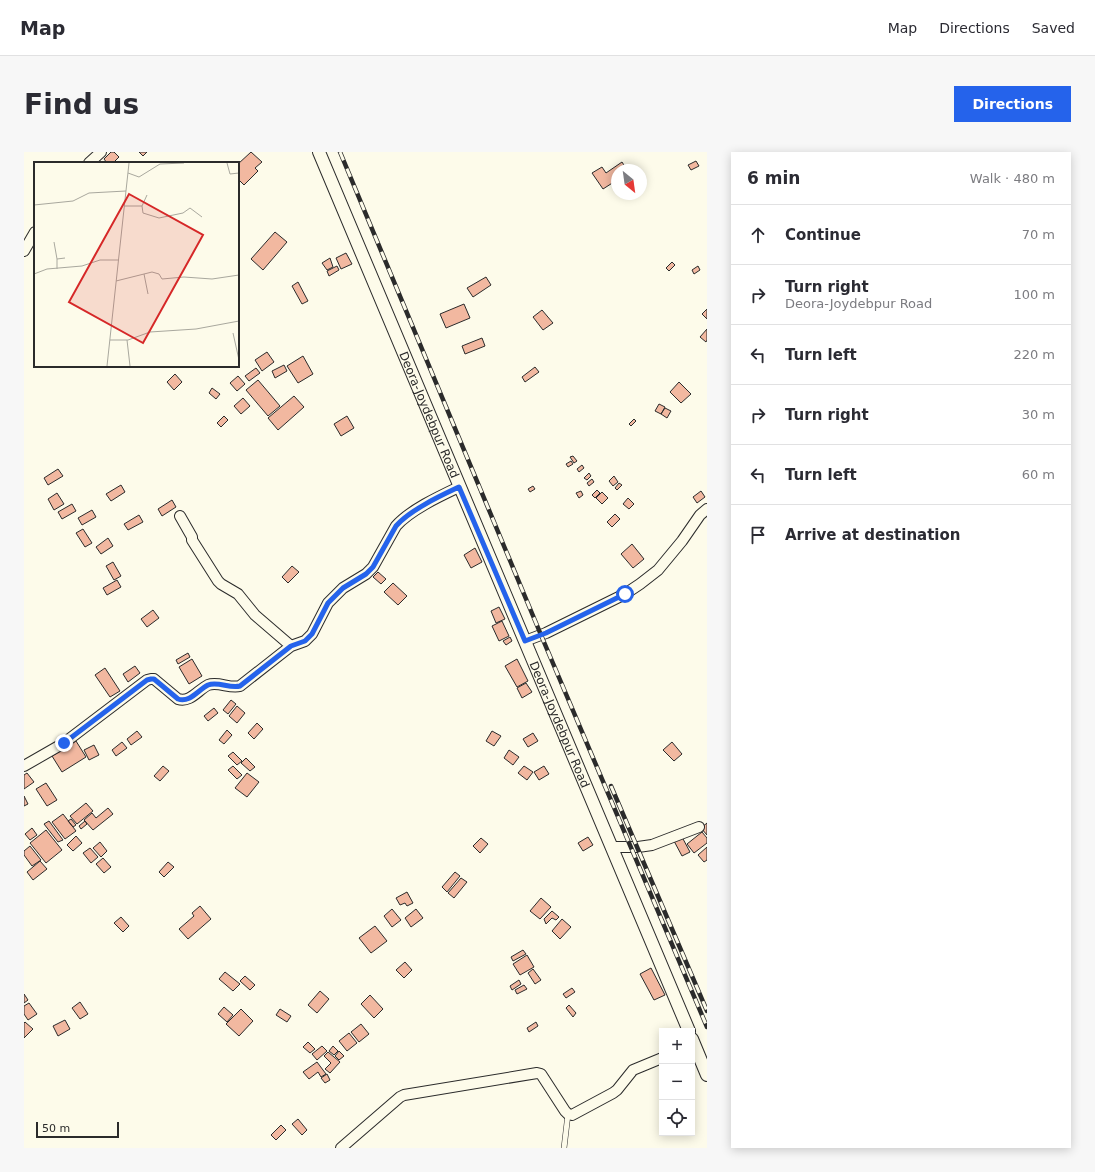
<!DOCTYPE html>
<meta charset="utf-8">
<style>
:root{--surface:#fff;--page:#f7f7f7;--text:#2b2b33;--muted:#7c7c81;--line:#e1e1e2;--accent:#2563eb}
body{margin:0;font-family:"DejaVu Sans",sans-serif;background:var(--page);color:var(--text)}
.controls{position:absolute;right:12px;bottom:12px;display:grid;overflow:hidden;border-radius:0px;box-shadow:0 2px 10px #0003}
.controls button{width:36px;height:36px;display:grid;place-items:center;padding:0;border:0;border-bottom:1px solid var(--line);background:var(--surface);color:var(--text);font:20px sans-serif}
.compass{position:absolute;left:587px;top:12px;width:36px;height:36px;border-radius:50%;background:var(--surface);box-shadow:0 2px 10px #0003;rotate:151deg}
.scale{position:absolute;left:12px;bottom:10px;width:83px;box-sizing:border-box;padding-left:4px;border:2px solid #2b2b2b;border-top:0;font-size:11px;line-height:14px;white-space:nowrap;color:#2b2b2b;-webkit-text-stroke:3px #fdfbea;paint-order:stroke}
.stop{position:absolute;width:12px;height:12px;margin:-9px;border:3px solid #2563eb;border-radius:50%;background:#fff}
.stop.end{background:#2563eb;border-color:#fff;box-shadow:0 1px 4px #0008}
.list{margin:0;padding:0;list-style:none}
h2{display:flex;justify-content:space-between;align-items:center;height:52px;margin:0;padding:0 16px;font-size:17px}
h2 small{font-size:13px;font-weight:400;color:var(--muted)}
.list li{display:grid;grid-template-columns:26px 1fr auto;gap:12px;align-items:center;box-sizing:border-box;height:60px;padding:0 16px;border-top:1px solid var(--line)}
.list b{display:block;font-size:15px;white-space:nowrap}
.list p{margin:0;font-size:13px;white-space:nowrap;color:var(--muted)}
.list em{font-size:13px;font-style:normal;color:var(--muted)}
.icon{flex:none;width:22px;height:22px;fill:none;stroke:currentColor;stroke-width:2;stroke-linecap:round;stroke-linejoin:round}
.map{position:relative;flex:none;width:683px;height:996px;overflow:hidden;border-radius:0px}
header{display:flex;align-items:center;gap:24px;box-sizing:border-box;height:56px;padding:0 20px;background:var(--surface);border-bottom:1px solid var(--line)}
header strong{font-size:19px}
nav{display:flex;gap:22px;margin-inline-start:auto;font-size:14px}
.intro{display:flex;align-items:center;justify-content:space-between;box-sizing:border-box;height:96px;padding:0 24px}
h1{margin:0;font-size:28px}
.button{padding:10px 18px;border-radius:0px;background:var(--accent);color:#fff;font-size:14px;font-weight:700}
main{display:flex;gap:24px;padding:0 24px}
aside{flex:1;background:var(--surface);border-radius:0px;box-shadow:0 2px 10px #0003}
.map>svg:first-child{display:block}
.building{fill:#f2b8a0;stroke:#2b2b2b}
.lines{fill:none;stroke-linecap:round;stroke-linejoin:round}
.service-casing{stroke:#2b2b2b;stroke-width:6}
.minor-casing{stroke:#2b2b2b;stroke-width:12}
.tertiary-casing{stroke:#2b2b2b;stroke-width:14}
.service{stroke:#fdfbea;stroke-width:5}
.minor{stroke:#fdfbea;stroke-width:10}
.tertiary{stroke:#fdfbea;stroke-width:12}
.rail-casing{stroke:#2b2b2b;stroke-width:4.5}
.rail{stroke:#fdfbea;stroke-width:3;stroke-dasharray:9;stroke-linecap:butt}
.route{stroke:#2563eb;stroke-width:5}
.labels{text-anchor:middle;stroke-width:3;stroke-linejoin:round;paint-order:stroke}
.street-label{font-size:12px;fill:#2b2b2b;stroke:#fdfbea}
.inset-road{fill:none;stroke:#a9a89e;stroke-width:1}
.view{fill:#d62828;fill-opacity:0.15;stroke:#d62828;stroke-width:2}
.inset-edge{fill:none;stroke:#2b2b2b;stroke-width:2}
</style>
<header>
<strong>Map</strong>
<nav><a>Map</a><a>Directions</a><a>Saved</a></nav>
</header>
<div class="intro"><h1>Find us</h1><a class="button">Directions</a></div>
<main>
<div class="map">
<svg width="683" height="996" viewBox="0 0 683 996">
<rect width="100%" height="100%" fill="#fdfbea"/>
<path class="building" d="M87 0H90L95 5 89 11H83L80 7Z
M115 0H123L119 4Z
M227 0 238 10 231 16 234 19 220 33 214 27V12Z
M672 9 675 14 667 18 664 13Z
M598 10 603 18H593V28L579 37 568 21 578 15 582 21Z
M251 80 263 90 239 118 227 107Z
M322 101 328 112 317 117 312 106Z
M306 106 309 115 303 118 298 111Z
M648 110 651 113 645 119 642 116Z
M313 114 315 118 305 124 303 119Z
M674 114 676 118 670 122 668 118Z
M462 125 467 133 449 145 443 136Z
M274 130 284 149 278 152 268 134Z
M440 152 446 166 422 176 416 162Z
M683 157V167L678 162Z
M518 158 529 171 519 178 509 165Z
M683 177V188L682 190 676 185Z
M458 186 461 194 441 202 438 194Z
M243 200 250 210 238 219 231 208Z
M279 204 289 222 274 231 263 214Z
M260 213 263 219 251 226 248 219Z
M511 215 515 220 501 230 498 225Z
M232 216 236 221 225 229 221 224Z
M151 222 158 230 150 238 143 230Z
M214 224 221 232 213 239 206 231Z
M234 228 256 254 244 264 222 238Z
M655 230 667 242 657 251 646 240Z
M188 236 196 242 192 247 185 241Z
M270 244 280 255 254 278 244 266Z
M219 246 226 254 217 262 210 254Z
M635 252 641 255 637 262 631 259Z
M641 256 647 259 643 266 637 262Z
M200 264 204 268 197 275 193 271Z
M323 264 330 276 317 284 310 272Z
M610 267 612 269 607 274 605 272Z
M549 304 553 309 550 311 546 305Z
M547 309 549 312 544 315 542 312Z
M558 313 560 316 555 320 553 317Z
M34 317 39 324 24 333 20 326Z
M565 321 567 324 563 328 560 326Z
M590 324 594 330 589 334 585 329Z
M568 327 570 330 565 334 563 331Z
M595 331 598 333 593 338 591 336Z
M97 333 101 340 87 349 82 342Z
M509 334 511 337 506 340 504 337Z
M573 338 576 341 571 346 568 343Z
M557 339 559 343 555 346 552 341Z
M677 339 681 345 673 351 669 345Z
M578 340 584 346 578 352 572 346Z
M33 341 40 352 30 358 24 347Z
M604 346 610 352 605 357 599 352Z
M148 348 152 355 138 364 134 357Z
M48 352 52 359 38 367 34 360Z
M68 358 72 365 58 373 54 366Z
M591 362 596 367 588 375 583 370Z
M115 363 119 370 104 378 100 372Z
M59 377 68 391 61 395 52 381Z
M84 386 89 394 77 402 72 395Z
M608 392 620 407 609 416 597 402Z
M451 396 458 410 447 416 440 403Z
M89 410 97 424 90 428 82 414Z
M268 414 275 420 264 431 258 425Z
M354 420 362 427 357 432 349 425Z
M93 428 97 435 83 443 79 436Z
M369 431 383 444 374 453 360 440Z
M475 455 481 467 472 471 467 459Z
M129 458 135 466 123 475 117 467Z
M478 469 485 484 475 489 468 474Z
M486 485 488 489 482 493 479 489Z
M164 501 166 505 154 512 152 508Z
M168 507 178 524 165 532 155 515Z
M493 507 504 529 493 535 481 514Z
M111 514 116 521 104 530 99 522Z
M81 516 96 539 86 545 71 523Z
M502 531 508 540 498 546 493 536Z
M207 548 212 552 204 562 199 558Z
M213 554 221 561 213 571 205 564Z
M190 556 194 561 184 569 180 564Z
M233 571 239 577 230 587 224 581Z
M203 578 208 583 200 592 195 588Z
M113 579 118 585 107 593 103 587Z
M468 579 477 584 470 594 462 589Z
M509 581 514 589 504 595 499 587Z
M52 589 62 605 38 620 28 604Z
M98 590 103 596 92 604 88 598Z
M648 590 658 602 650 609 639 598Z
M70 593 75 603 65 608 60 598Z
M485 598 495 605 489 613 480 606Z
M209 600 218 609 213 613 204 604Z
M222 606 231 615 226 619 217 611Z
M139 614 145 619 136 629 130 624Z
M209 614 218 623 213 627 204 618Z
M500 614 509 620 503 628 494 621Z
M520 614 525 622 515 628 510 620Z
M3 621 10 630 0 637V623Z
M223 621 235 630 223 645 211 636Z
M22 631 33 648 23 654 12 637Z
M0 644 4 652 0 654Z
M62 651 69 659 53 672 46 664Z
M84 656 89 662 69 678 60 668 68 661 72 666Z
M39 662 52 679 41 687 28 670Z
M47 667 52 673 49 675 44 669Z
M25 669 39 688 34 690 20 672Z
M61 669 63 672 57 677 55 674Z
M683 671V683L677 676Z
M8 676 13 683 6 688 1 682Z
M22 678 38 698 22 711 6 691Z
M678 680 683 686V691L670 701 663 692Z
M52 684 58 691 49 699 43 693Z
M564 685 569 693 559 699 554 691Z
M658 685 666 700 658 704 650 689Z
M457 686 464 692 456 701 449 694Z
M76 690 83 699 77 705 69 696Z
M6 694 17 708 8 714 0 703V699Z
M683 695V708L680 710 674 703Z
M66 696 74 705 67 711 59 701Z
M79 706 87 715 80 721 72 712Z
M16 709 23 717 9 728 3 720Z
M144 710 150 715 140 725 135 720Z
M431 720 436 724 423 740 418 735Z
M437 726 443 730 430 746 424 741Z
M383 740 389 751 383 754 381 751 376 753 372 746Z
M517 746 527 755 516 767 506 759Z
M176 754 187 767 164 787 155 777 170 764 168 761Z
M368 757 377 768 368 775 360 764Z
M392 757 399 766 387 775 381 766Z
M528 759 535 765 532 768 528 766 522 772 520 767Z
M97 765 105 774 99 780 90 771Z
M538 767 547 775 536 787 528 779Z
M351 774 363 789 347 801 335 786Z
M499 798 502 802 489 809 487 805Z
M503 803 510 815 496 823 489 812Z
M381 810 388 818 380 826 372 818Z
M627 816 641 843 630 848 616 822Z
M509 817 517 828 511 832 504 821Z
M201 820 216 832 209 839 195 827Z
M221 824 231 833 226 838 216 829Z
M495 828 497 832 488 838 486 834Z
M500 833 503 837 493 842 491 838Z
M548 836 551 840 542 846 539 842Z
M296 839 305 847 293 861 284 853Z
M0 842 4 848 0 851Z
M346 843 359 857 350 866 337 852Z
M56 850 64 862 56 867 48 856Z
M5 851 13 862 4 868 0 862V854Z
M545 853 552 861 549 865 542 856Z
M200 855 209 863 203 870 194 862Z
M217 857 229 869 215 884 202 872Z
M256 857 267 864 263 870 252 863Z
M41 868 46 877 34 884 29 874Z
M1 870 9 877 0 886V871Z
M512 870 514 874 505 880 503 876Z
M337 872 345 882 335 890 327 880Z
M325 881 333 891 323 899 315 889Z
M284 890 291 897 286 901 279 895Z
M298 894 303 899 293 908 288 902Z
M309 894 314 899 310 903 305 899Z
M315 899 320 904 315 908 311 904Z
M304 900 316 910 306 921 301 917 307 911 300 904Z
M293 910 302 922 297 925 294 920 285 927 279 920Z
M303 922 306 928 301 931 297 926Z
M274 967 283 978 278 983 268 972Z
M257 973 262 978 252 988 247 983Z"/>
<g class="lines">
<g class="service-casing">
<path id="service" d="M540 996 544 962"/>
</g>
<g class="minor-casing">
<path id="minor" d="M65 11 77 0
M0 99 11 80
M156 364 168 385V388L194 429 197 432 214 442 231 463 267 494
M501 489 522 481 601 442 616 432 634 418 658 389 676 363 683 357
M0 614 40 591 123 528 127 527H130L154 547C166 551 174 538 184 533 194 529 206 537 216 534L267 494 281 489 288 482 304 451 319 436 342 422 349 415 372 374C386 358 416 344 435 335
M587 695H614L628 693 675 675
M317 996 376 945 380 943 513 921 517 922 541 959 544 962 548 963 589 941 593 938 609 918 638 906"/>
</g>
<g class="tertiary-casing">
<g id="tertiary">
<path id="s1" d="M295 0C417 293 541 586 665 879"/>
<path d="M668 887 683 923"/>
</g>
</g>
<use href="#service" class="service"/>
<use href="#minor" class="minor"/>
<use href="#tertiary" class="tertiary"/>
<g class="rail-casing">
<path id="rail" d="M316 0 517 483 683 875
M587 634 683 859"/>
</g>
<use href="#rail" class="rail"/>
</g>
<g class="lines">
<path class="route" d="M40 591 123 528 127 527H130L154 547C166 551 174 538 184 533 194 529 206 537 216 534L267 494 281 489 288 482 304 451 319 436 342 422 349 415 372 374C386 358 416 344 435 335L501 489 522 481 601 442"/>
</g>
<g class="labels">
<g class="street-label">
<text dy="4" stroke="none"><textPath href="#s1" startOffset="285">Deora-Joydebpur Road</textPath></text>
<text dy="4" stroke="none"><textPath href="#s1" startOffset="621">Deora-Joydebpur Road</textPath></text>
</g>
</g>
<g transform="translate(10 10)">
<rect width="205" height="205" fill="#fdfbea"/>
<path class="inset-road" d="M193 1 196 12 205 11M94 11 105 15 126 2 150 1M0 43 39 39 55 31 92 29M90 44H108L109 51 125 56 149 51 156 46 168 55M108 44 113 33M20 80 23 97M23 107V97L31 96M0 112 13 107 48 104 66 98H85M110 112 114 132M82 119 118 110 125 112 128 117 150 115 178 117 205 113M199 171 205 198M76 178H94L116 170 162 167 205 159M93 178 96 204M73 204 95 1"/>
<path class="view" d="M95 32 169 73 109 181 35 140Z"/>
<rect width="205" height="205" class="inset-edge"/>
</g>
</svg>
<div class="controls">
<button>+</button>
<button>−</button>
<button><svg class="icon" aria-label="locate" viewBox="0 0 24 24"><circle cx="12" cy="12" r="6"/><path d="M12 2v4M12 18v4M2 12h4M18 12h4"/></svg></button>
</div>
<svg class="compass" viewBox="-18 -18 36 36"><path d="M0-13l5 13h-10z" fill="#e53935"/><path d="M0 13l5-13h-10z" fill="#7c7c81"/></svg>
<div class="scale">50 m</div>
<div class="stop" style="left:601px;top:442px"></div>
<div class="stop end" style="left:40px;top:591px"></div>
</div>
<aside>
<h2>6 min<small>Walk · 480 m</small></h2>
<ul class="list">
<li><svg class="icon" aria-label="ahead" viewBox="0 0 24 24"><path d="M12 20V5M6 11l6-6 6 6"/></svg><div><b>Continue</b></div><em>70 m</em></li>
<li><svg class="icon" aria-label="right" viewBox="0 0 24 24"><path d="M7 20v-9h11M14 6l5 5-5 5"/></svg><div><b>Turn right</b><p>Deora-Joydebpur Road</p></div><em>100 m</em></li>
<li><svg class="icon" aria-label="left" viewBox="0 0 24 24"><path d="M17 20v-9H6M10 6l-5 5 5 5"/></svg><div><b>Turn left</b></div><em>220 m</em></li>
<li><svg class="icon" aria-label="right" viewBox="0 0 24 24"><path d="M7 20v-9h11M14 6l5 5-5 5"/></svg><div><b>Turn right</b></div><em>30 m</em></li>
<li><svg class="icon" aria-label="left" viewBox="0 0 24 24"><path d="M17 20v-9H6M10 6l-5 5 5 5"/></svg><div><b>Turn left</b></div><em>60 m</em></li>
<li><svg class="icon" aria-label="arrive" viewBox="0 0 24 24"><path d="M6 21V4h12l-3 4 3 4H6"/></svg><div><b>Arrive at destination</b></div></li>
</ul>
</aside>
</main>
